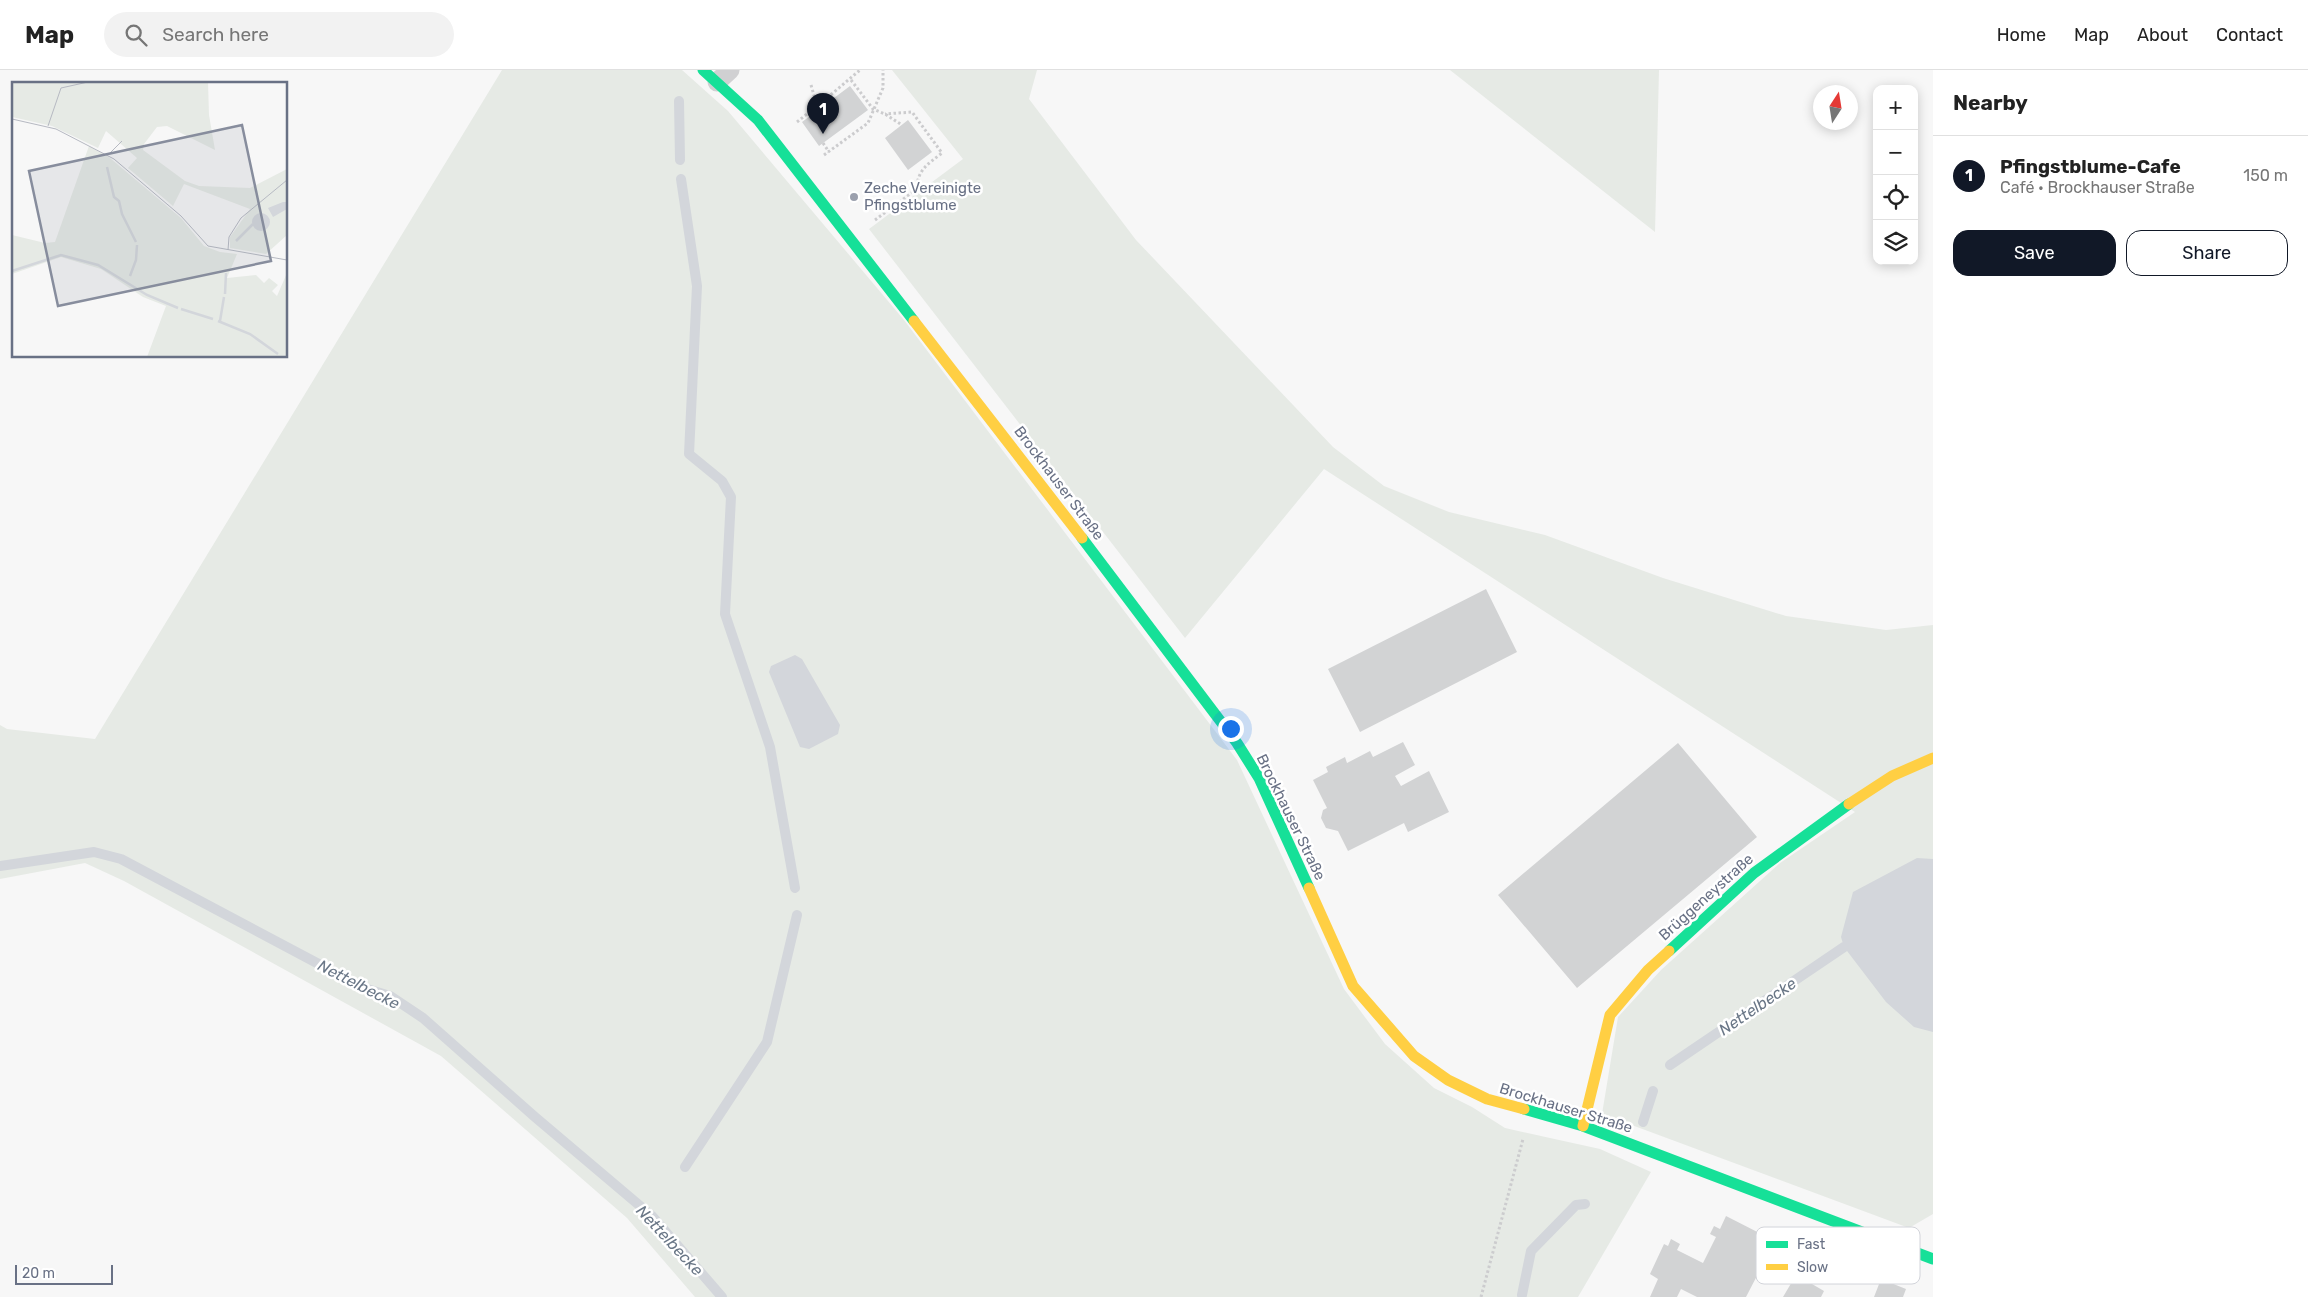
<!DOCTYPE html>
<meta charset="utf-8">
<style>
:root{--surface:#fff;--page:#f2f2f2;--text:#222;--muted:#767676;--line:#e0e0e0;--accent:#111827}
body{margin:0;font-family:Rubik,sans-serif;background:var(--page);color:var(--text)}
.controls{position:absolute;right:15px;top:15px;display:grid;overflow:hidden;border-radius:10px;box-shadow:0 2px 12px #0003}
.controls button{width:45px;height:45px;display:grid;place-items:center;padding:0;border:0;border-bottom:1px solid var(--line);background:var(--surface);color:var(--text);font:25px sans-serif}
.compass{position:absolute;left:1813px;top:15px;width:45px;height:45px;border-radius:50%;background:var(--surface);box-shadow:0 2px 12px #0003;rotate:12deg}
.scale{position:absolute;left:15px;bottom:12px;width:98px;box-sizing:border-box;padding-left:5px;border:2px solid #697185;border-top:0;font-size:14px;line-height:18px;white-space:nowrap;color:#697185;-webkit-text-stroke:4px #fff;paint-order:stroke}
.you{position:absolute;left:1230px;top:658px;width:18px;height:18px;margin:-12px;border:4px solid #fff;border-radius:50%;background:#1a73e8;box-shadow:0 0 0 8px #1a73e833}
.badge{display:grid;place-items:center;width:32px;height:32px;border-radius:50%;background:var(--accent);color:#fff;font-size:16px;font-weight:700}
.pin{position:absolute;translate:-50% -41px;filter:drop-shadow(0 1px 2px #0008)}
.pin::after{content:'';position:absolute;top:26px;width:18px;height:15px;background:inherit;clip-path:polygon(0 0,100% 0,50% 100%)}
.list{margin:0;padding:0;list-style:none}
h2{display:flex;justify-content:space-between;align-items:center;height:65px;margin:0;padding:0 20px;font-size:21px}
h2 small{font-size:16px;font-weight:400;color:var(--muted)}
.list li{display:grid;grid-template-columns:32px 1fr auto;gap:15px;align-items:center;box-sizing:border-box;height:80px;padding:0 20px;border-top:1px solid var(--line)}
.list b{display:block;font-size:19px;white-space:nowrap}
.list p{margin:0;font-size:16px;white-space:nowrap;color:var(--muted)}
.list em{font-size:16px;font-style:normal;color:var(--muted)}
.actions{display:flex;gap:10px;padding:15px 20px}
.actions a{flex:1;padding:11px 0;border:1px solid var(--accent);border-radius:15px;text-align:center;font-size:18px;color:var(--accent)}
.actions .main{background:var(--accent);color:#fff}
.icon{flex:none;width:28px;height:28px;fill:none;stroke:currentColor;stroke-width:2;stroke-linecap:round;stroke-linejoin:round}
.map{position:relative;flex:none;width:1933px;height:1227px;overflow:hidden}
header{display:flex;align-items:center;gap:30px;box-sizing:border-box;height:70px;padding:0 25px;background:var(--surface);border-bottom:1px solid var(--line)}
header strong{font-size:24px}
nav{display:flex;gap:28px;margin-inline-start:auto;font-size:18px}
.search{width:350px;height:45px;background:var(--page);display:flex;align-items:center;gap:12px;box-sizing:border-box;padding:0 18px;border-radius:28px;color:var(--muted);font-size:19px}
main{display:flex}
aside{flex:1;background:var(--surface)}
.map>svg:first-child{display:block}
.green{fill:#e6eae5}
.water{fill:#d3d6db}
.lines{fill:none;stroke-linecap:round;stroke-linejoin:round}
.stream{stroke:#d3d6db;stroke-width:10}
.building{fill:#d2d3d4}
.path{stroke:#ccccce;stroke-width:3;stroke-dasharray:2.5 2.5;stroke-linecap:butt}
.lane{stroke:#d0d0d2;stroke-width:19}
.fast{stroke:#16e098;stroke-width:11}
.slow{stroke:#ffcf43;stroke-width:11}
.poi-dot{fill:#9ba0ad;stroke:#fff;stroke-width:2}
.labels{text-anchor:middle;stroke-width:5;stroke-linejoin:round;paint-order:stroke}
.poi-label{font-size:15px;fill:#697185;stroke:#fff;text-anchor:start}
.street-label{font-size:15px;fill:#697185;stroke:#fff}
.water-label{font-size:16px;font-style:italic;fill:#6a7787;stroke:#fff}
.inset-river{fill:none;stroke:#d3d6db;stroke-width:2.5}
.inset-road{fill:none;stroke:#b6b9c2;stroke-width:1}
.view{fill:#878d9d;fill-opacity:0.15;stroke:#878d9d;stroke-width:2.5}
.inset-edge{fill:none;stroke:#697185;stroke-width:2.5}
.key{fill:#fff;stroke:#d2d4da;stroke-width:1}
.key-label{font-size:14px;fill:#697185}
</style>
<header>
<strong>Map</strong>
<div class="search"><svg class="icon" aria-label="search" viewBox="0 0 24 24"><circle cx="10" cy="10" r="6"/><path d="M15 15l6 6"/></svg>Search here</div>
<nav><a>Home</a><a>Map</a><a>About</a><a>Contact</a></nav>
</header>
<main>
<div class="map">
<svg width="1933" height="1227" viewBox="0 0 1933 1227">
<rect width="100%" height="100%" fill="#f7f7f7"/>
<path class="green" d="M502 0H682L728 41 904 250 1237 690 1344 919 1385 974 1434 1018 1472 1037 1505 1058 1600 1079 1651 1102 1578 1227H695L627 1148 441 986 124 811 85 793 0 809V655L7 659 95 669Z
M892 0H1037L1029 29 1136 170 1333 377 1384 416 1449 442 1545 465 1663 508 1786 546 1886 560 1933 555V1144L1909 1158 1602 1044 1618 947 1661 900 1780 793 1855 742 1324 399 1185 568 869 159 963 89Z
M1450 0H1659L1655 162Z"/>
<path class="water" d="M795 585 802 589 840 655 838 664 809 679 800 677 769 602 771 596Z
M1917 788 1933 789V962L1914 957 1886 932 1844 877 1841 867 1853 822Z"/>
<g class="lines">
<path class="stream" d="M679 31 680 90
M681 109 697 216 689 384 722 411 731 427 725 544 770 677 795 818
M0 796 94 782 121 789 364 918 390 926 423 948 535 1047 652 1146 722 1227
M1670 995 1844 877
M1643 1052 1653 1021
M685 1097 767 972 797 845
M1522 1225 1531 1181 1576 1135 1585 1134"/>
</g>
<path class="building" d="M850 16 868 40 819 76 802 52Z
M908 50 932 82 908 100 885 68Z
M1486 519 1517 582 1360 662 1328 599Z
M1403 672 1415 695 1395 706 1401 716 1429 701 1449 742 1408 762 1404 753 1348 781 1338 761 1326 758 1321 748 1323 740 1327 738 1313 710 1328 702 1326 697 1345 687 1347 693 1370 681 1373 687Z
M1678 673 1757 767 1577 918 1498 825Z
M1726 1146 1775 1171 1746 1227H1697L1681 1219 1677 1227H1650L1658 1209 1650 1204 1664 1174 1668 1176 1671 1169 1680 1174 1677 1180 1703 1193 1716 1167 1710 1164 1714 1156 1720 1159Z
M1796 1205 1807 1212 1809 1209 1814 1211 1812 1214 1824 1221 1821 1227H1783Z
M1881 1209 1906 1219 1903 1227H1874Z"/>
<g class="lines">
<path class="path" d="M851 10 873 39 885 44 902 55
M811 15 817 36
M827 28 860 0
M797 52 827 28 829 32
M823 73 829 82
M824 85 868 53 883 18V0
M875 150 917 119C917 100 928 94 942 83L912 42 885 44
M1481 1227 1523 1069"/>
<path class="lane" d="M717 12 730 0"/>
<path class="fast" d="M703 0 758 50 914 251
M1082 468 1237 673 1259 708 1309 818
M1669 881 1754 803 1849 734
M1524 1039 1583 1056 1933 1189"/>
<path class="slow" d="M914 251 1082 468
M1849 734 1892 706 1933 688
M1309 818 1353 916 1414 986 1448 1010 1487 1029 1524 1039
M1583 1056 1610 945 1648 900 1669 881"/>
</g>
<circle class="poi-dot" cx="854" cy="127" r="5"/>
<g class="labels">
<g class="poi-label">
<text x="864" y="123">Zeche Vereinigte<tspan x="864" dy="17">Pfingstblume</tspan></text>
</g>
<g class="street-label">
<text transform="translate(1059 413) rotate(53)" y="5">Brockhauser Straße</text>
<text transform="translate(1291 747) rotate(64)" y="5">Brockhauser Straße</text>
<text transform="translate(1706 827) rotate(-42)" y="5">Brüggeneystraße</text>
<text transform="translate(1566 1038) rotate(17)" y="5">Brockhauser Straße</text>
</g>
<g class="water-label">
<text transform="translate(359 914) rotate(27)" y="6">Nettelbecke</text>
<text transform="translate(1757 936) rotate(-34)" y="6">Nettelbecke</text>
<text transform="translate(670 1170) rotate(47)" y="6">Nettelbecke</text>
</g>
</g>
<g transform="translate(12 12)">
<rect width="275" height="275" fill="#f7f7f7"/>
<path d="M0 0H196L197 33 203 68 155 44 145 45 132 62 131 68 173 99 187 104 238 106 275 87V153L254 172 218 166V155L238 127 172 102 161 124 116 86 125 76 94 49 86 66 40 44 0 35ZM77 64 98 76 169 136 192 164 208 170 225 172 215 196 244 193 252 201 257 196 266 203 260 209 265 214 275 191V275H135L154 224 131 215 89 187 49 175 0 192V153L33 161 43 160Z" fill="#e6eae5"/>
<path d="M271 120H275V127L261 135 256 126ZM240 140a9 9 0 1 1 18 0a9 9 0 1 1-18 0Z" fill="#d3d6db"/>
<path class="inset-river" d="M95 85 102 115 107 119 110 132 124 160M224 159 241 142M0 189 49 173 86 183 135 213 166 226M118 194 124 178 125 163M213 212 214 191M169 227 201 237M206 239 238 252 266 272M208 239 212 215"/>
<path class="inset-road" d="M0 37 44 47 102 77 169 134 196 164 275 178M36 44 49 6 76 0M96 73 110 59M216 168 217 155 229 136 275 98"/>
<path class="view" d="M230 43 259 179 46 224 17 89Z"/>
<rect width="275" height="275" class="inset-edge"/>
</g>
<rect x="1756" y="1157" width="164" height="57" rx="8" class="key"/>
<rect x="1766" y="1171" width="22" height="7" fill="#16e098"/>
<rect x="1766" y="1194" width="22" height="6" fill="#ffcf43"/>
<g class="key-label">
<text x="1797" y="1179">Fast</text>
<text x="1797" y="1202">Slow</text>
</g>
</svg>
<div class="controls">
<button>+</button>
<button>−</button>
<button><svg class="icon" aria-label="locate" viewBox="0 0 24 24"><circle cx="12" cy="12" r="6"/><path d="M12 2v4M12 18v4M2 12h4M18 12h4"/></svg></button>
<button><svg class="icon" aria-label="layers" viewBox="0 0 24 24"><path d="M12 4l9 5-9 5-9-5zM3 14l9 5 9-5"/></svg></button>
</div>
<svg class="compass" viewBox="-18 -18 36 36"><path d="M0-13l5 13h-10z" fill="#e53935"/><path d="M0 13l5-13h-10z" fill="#767676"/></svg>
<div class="scale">20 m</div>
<div class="you"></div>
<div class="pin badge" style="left:823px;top:64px">1</div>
</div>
<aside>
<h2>Nearby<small></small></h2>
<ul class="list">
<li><span class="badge">1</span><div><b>Pfingstblume-Cafe</b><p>Café · Brockhauser Straße</p></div><em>150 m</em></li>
</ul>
<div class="actions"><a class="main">Save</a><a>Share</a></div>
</aside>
</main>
